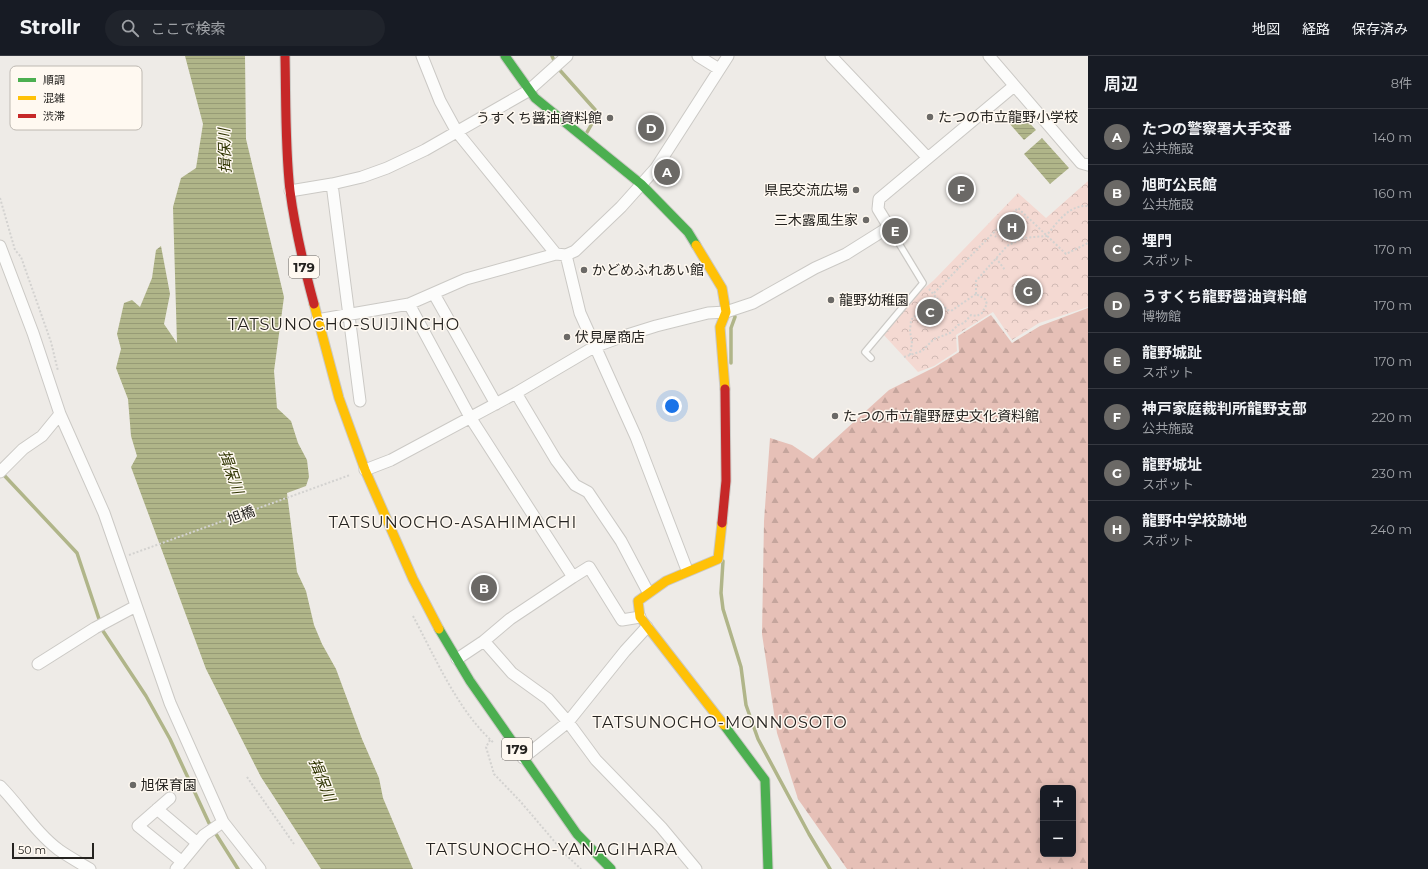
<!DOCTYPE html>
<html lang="ja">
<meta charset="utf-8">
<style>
:root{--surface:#171b24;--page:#20242c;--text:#f1f3f6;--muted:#9ea1a6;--line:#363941;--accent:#6b6966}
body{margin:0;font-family:Montserrat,"Noto Sans JP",sans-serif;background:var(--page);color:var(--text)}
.controls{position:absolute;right:12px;bottom:12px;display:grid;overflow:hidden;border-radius:6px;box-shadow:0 2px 10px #0003}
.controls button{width:36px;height:36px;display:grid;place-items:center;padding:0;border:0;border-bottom:1px solid var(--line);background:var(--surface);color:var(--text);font:20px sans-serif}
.scale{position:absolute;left:12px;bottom:10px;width:82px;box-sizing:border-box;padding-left:4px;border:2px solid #252320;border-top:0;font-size:11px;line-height:14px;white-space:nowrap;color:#252320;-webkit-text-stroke:3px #fff9f1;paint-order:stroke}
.you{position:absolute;left:672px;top:350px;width:14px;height:14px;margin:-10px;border:3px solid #fff;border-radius:50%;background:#1a73e8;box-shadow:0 0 0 6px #1a73e833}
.badge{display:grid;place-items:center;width:26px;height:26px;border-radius:50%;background:var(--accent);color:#fff;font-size:13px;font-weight:700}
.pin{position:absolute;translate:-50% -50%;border:2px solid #fff;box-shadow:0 1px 4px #0006}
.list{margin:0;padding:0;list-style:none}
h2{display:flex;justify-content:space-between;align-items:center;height:52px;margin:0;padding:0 16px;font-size:17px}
h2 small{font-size:13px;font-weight:400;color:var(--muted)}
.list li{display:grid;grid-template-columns:26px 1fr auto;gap:12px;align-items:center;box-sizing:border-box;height:56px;padding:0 16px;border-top:1px solid var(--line)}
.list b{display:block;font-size:15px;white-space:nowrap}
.list p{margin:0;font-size:13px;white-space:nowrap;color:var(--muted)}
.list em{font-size:13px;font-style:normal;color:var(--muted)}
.icon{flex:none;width:22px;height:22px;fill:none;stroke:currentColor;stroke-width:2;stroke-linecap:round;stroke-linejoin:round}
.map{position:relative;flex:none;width:1088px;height:813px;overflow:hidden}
header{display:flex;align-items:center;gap:24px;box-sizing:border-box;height:56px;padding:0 20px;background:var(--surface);border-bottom:1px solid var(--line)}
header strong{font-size:19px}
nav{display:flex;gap:22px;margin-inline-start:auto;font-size:14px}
.search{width:280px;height:36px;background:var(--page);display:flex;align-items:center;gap:10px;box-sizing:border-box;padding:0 14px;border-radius:22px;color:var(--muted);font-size:15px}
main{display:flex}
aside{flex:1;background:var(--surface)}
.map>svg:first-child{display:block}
.forest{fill:url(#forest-firs);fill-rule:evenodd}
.park{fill:url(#park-crowns)}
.water{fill:url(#water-rules)}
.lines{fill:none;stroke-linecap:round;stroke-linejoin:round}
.stream{stroke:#b0b589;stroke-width:3.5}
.lane-casing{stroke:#cbc9c5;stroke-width:8}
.street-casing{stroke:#cbc9c5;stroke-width:13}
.fast-casing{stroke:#cbc9c5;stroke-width:11}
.slow-casing{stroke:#cbc9c5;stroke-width:11}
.jam-casing{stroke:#cbc9c5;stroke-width:11}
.path{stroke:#d3d2d0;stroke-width:2;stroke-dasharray:2 2;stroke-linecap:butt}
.lane{stroke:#fcfcfb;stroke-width:5.5}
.street{stroke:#fcfcfb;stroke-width:11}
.fast{stroke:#4caf50;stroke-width:9}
.slow{stroke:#ffc107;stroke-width:9}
.jam{stroke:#c62828;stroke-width:9}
.poi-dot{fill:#6b6966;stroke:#fff9f1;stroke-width:1.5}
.labels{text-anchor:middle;stroke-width:3;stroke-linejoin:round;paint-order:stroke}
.shield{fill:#fff9f1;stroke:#66635f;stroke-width:1}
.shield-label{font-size:13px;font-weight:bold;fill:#252320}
.poi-label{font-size:14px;fill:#252320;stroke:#fff9f1;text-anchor:start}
.street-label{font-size:14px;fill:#252320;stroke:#fff9f1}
.water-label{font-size:15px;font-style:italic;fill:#303503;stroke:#fff9f1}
.quarter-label{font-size:16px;letter-spacing:1px;fill:#252320;stroke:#fff9f1}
.key{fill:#fff9f1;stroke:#beb9b2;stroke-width:1}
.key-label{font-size:11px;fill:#252320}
</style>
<header>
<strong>Strollr</strong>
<div class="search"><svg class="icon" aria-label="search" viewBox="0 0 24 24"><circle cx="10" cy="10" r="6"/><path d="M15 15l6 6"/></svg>ここで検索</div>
<nav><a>地図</a><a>経路</a><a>保存済み</a></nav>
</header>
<main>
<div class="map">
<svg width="1088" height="813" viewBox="0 0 1088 813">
<defs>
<pattern id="forest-firs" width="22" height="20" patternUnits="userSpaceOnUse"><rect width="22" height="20" fill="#e6c0b7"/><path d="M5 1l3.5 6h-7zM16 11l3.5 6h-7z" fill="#c5a59d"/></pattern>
<pattern id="park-crowns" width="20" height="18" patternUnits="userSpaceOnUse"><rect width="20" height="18" fill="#f4d9d2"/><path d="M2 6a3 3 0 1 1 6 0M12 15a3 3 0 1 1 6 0" fill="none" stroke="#d1bab4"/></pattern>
<pattern id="water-rules" width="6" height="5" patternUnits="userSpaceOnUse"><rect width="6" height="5" fill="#b0b589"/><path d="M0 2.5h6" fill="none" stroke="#979b76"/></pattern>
</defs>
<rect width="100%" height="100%" fill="#eeebe7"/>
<path class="forest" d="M1088 252V813H847L798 743 777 677 762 578 764 465 770 382 792 389 813 403 889 334 935 311 959 296 958 280 991 259 1012 287 1040 270ZM1043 732H1073V798H1043Z"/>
<path class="park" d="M1088 125V251L1039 267 1012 284 993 256 956 279 957 295 934 310 918 316 882 277 908 246 934 224 1018 137 1046 162Z"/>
<path class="water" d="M185 0H245L246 83 284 241 274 315 277 352 291 365 298 387 307 404 309 421 306 430 287 437 297 516 306 535 314 569 322 588 336 613 362 683 379 722 383 742 413 813H321L261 721 206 613 131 411 137 400 131 380 128 343 116 312 121 293 117 278 124 247 132 244 140 251 152 222 156 194 161 190 170 238 164 268 177 287 173 151 181 122 196 112 203 68Z
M1020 57 1036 74 1024 84 1009 67Z
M1042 82 1069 112 1050 128 1024 98Z"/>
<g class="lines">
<path class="stream" d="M552 0 557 11 598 57 586 78
M731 307V272L735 261 733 256
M2 417 77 497 103 575 146 640 170 683 209 767 238 813
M723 505 721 537 723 553 741 611 746 649 758 683 809 778 830 813"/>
<g class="lane-casing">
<path id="lane" d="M871 302 865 296 923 227 889 171"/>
</g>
<g class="street-casing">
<path id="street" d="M422 0 440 45 457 76 556 198
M698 0 719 13
M831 0 927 101
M989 0 1081 107 1088 109
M332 128 360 345
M290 135 332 128 362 121 387 112 425 94 528 35 567 0
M0 190 33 277 60 358 104 457 170 647 223 766 260 813
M566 199 580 257 636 381 687 514
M434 238 496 348
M409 248 470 361 573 521 589 511 622 564 640 561
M317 264 409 248 466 223 556 198 566 199 575 195 621 151 656 112 728 0
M516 337 556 404 575 429 588 436 621 485 648 536
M365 414 391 404 516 337 594 291 624 280 656 270 708 257 726 256 753 247 815 212 846 198 889 171 878 153 879 143 1014 30
M0 416 23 393 42 380 60 358
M484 585 512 617 548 643 568 666 596 704 661 771 696 813
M457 603 484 585 510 563 573 521
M38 608 95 572 136 550
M523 702 568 666 625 595 647 571
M0 730C20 750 36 777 59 794 69 801 80 807 90 813
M170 742 138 770 181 805
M157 753 196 786
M176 813 204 779 223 766"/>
</g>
<g class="fast-casing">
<path id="fast" d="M505 0 535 42 641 128 688 176 696 189
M439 573 470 625 577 778 611 813
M724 669 765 724 768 813"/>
</g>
<g class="slow-casing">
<path id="slow" d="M696 189 722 232 726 256 720 271 725 333
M314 248 339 342 365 414 413 523 439 573
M722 467 718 503 666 525 638 545 640 561 724 669"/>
</g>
<g class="jam-casing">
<path id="jam" d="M285 0C286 45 285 90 290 135 295 173 304 211 314 248
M722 467 726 425 725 333"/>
</g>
<path class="path" d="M0 142 15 194 21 201 51 286 58 315
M995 180 996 181
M996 202 1005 214
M929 233 947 254 951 255 976 238
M934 237 1018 152 1066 198 1088 187
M976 238V225L1007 190 1023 182 1046 180C1058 166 1068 149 1088 150
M910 299 912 287 910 275 911 264 920 255
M904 301 922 295 934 283 950 277 958 269 964 267 971 259 977 260 982 257 987 248 985 243 976 238
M129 499 350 419
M413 560C435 601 458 655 493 686
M490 684 486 691 494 718 520 745 566 799 581 813
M247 721 294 788"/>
<use href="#lane" class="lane"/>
<use href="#street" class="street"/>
<use href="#fast" class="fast"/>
<use href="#slow" class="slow"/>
<use href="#jam" class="jam"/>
</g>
<g class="poi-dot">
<circle cx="930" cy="61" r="4"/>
<circle cx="610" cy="62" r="4"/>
<circle cx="856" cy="134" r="4"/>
<circle cx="866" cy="164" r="4"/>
<circle cx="584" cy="214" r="4"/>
<circle cx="831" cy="244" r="4"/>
<circle cx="567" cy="281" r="4"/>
<circle cx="835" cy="360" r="4"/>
<circle cx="133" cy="729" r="4"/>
</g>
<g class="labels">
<g class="shield">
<rect x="289" y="200" width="30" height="22" rx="3"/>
<rect x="502" y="682" width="30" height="22" rx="3"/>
</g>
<g class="shield-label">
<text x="304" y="216">179</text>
<text x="517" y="698">179</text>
</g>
<g class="poi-label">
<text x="938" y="66">たつの市立龍野小学校</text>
<text x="602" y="67" text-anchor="end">うすくち醤油資料館</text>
<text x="848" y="139" text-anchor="end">県民交流広場</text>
<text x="858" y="169" text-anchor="end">三木露風生家</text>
<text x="592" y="219">かどめふれあい館</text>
<text x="839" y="249">龍野幼稚園</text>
<text x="575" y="286">伏見屋商店</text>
<text x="843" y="365">たつの市立龍野歴史文化資料館</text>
<text x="141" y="734">旭保育園</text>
</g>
<g class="street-label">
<text transform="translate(241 459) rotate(-20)" y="5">旭橋</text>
</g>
<g class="water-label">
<text transform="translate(225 95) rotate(-92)" y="5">揖保川</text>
<text transform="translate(231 416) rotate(71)" y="5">揖保川</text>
<text transform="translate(322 724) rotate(68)" y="5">揖保川</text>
</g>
<g class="quarter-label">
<text x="344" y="274">TATSUNOCHO-SUIJINCHO</text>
<text x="453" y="472">TATSUNOCHO-ASAHIMACHI</text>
<text x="720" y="672">TATSUNOCHO-MONNOSOTO</text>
<text x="552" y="799">TATSUNOCHO-YANAGIHARA</text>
</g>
</g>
<rect x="10" y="10" width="132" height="64" rx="6" class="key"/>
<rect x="18" y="22" width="18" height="4" fill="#4caf50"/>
<rect x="18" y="40" width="18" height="4" fill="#ffc107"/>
<rect x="18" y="58" width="18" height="4" fill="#c62828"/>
<g class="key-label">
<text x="43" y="28">順調</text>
<text x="43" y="46">混雑</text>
<text x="43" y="64">渋滞</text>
</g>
</svg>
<div class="controls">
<button>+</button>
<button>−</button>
</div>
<div class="scale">50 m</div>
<div class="you"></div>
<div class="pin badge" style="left:667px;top:116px">A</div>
<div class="pin badge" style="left:484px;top:532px">B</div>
<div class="pin badge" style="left:930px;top:256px">C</div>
<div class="pin badge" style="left:651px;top:72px">D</div>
<div class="pin badge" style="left:895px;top:175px">E</div>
<div class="pin badge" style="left:961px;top:133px">F</div>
<div class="pin badge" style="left:1028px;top:235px">G</div>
<div class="pin badge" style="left:1012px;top:171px">H</div>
</div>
<aside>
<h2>周辺<small>8件</small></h2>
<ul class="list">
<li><span class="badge">A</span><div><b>たつの警察署大手交番</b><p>公共施設</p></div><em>140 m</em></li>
<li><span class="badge">B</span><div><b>旭町公民館</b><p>公共施設</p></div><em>160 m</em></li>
<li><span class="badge">C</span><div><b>埋門</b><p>スポット</p></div><em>170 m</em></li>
<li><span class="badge">D</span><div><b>うすくち龍野醤油資料館</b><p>博物館</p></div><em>170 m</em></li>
<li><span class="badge">E</span><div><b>龍野城趾</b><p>スポット</p></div><em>170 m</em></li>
<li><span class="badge">F</span><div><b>神戸家庭裁判所龍野支部</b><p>公共施設</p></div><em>220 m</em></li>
<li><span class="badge">G</span><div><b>龍野城址</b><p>スポット</p></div><em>230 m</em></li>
<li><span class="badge">H</span><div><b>龍野中学校跡地</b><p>スポット</p></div><em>240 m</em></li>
</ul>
</aside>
</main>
